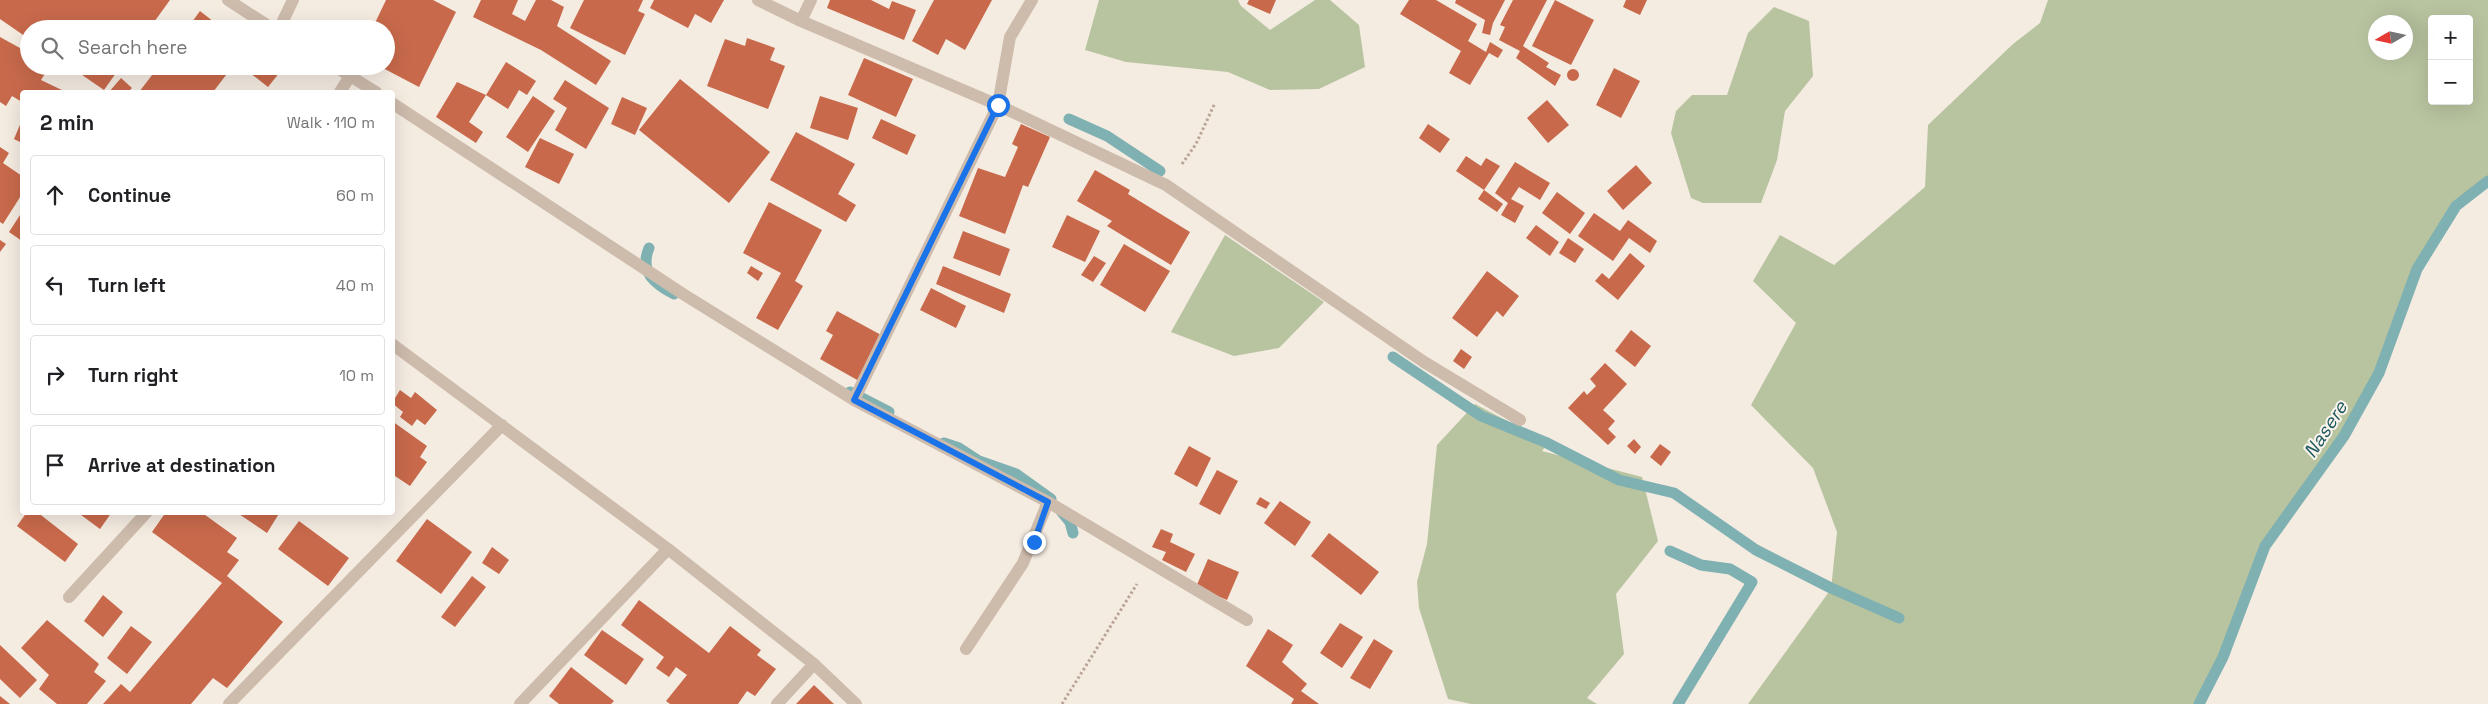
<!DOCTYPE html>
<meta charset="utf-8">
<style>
:root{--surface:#fff;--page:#f6f6f6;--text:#202124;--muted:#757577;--line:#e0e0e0}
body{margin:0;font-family:"Space Grotesk",sans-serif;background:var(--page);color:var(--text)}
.controls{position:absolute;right:15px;top:15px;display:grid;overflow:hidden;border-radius:5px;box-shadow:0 5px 20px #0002}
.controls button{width:45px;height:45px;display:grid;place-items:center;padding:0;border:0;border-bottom:1px solid var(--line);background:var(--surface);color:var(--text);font:25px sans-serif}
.compass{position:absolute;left:2368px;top:15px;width:45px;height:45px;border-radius:50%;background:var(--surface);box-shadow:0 5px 20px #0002;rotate:261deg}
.stop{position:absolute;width:15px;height:15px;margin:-11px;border:4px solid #1a73e8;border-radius:50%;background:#fff}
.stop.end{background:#1a73e8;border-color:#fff;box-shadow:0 1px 5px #0008}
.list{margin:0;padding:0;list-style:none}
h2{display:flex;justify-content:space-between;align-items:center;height:65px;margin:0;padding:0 20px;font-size:21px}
h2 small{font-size:16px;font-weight:400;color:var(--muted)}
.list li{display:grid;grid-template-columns:32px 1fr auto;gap:15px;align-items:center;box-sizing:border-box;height:80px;margin:0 10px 10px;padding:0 10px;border:1px solid var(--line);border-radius:5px}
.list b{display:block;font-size:19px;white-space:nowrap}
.list em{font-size:16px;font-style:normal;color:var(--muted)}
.icon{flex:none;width:28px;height:28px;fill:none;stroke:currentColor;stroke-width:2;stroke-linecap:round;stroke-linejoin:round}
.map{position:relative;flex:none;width:2488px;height:704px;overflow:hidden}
.search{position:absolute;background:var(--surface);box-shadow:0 5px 20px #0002;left:20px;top:20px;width:375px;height:55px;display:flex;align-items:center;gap:12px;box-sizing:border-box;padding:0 18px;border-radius:28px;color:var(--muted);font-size:19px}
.panel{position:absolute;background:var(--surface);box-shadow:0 5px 20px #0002;left:20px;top:90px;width:375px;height:425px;border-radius:5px}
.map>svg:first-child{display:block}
.green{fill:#b8c4a0;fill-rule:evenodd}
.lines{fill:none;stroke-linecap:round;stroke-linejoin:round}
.stream{stroke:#7fb0b2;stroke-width:11}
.building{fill:#c8694b}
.path{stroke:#b9a596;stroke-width:3;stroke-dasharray:2.5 2.5;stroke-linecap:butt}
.minor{stroke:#cdbbac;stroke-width:12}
.route{stroke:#1a73e8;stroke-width:6}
.labels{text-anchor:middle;stroke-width:4;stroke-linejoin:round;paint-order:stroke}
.water-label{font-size:19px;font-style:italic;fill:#1f5a5e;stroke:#fbf5ee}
</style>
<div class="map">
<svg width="2488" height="704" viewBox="0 0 2488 704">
<rect width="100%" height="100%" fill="#f4ebe1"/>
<path class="green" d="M1099 0H1238L1241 6 1270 30 1315 0H1330L1359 25 1365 67 1319 89 1270 90 1228 72 1126 62 1085 50Z
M2048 0H2488V181L2456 206 2417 269 2379 373 2344 436 2265 546 2223 657 2199 704H1748L1831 589 1837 532 1813 468 1751 405 1796 323 1753 281 1780 235 1834 265 1925 187 1928 125 2013 44 2040 23ZM2432 19H2469V101H2432ZM2376 22H2406V52H2376Z
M1774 7 1809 21 1813 76 1785 111 1777 160 1761 203H1703L1691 198 1671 133 1676 111 1692 95H1727L1748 33Z
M1225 235 1324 302 1279 348 1234 356 1171 332Z
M1475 404 1511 423 1550 440 1542 451 1642 477 1658 541 1616 594 1624 654 1587 698 1597 704H1471L1448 699 1419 608 1417 582 1427 544 1437 445Z"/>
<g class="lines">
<path class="stream" d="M1069 119 1107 136 1160 171
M649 248C639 272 655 284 674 294
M1393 357 1481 416 1545 442 1619 480 1674 493 1756 550 1831 588 1899 618
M850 392 889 412
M944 443 959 448 979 461 1016 474 1051 499
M1061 511 1070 522 1073 533
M1670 551 1701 565 1730 569 1752 582 1678 704
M2199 704 2223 657 2265 546 2344 436 2379 373 2417 269 2456 206 2488 181"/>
</g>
<path class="building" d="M0 0H170L149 29H29V39L0 19Z
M386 0H433L456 12 419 87 379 66H386V29L375 23Z
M481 0H518L512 14 525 21 536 0H551L564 7 557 26 611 61 596 85 541 50 473 17Z
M584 0H643L638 11 645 14 625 55 570 28Z
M654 0H724L711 23 695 14 688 28 650 8Z
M830 0H871L889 9 892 1 916 10 904 40 827 8Z
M934 0H992L965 50 946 39 938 55 912 41Z
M1249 0H1276L1270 14 1247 4Z
M1409 0H1436L1477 24 1468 41 1486 52 1490 42 1503 50 1498 58 1489 53 1470 85 1449 73 1461 51 1400 14Z
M1456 0H1505L1493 23 1490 35 1482 33 1485 20 1455 3Z
M1513 0H1547L1523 46 1549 63 1546 67 1561 75 1555 86 1516 58 1520 51 1499 40 1505 27 1500 25Z
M1555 0 1594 20 1571 65 1532 46Z
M1626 0H1647L1640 15 1623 7Z
M200 11 223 29H187Z
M0 37 29 53V66H50L41 80 66 92H22V102L12 96 6 106 0 102Z
M747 38 775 48 770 60 785 66 768 109 707 86 725 39 745 46Z
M864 58 913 79 896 117 848 95Z
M506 62 536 81 527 95 519 90 508 109 486 95Z
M69 66H121L104 90Z
M159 66H233L213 92H139Z
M241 66H272L280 72 268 87Z
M1614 68 1640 81 1621 118 1596 105Z
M1567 75a6 6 0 1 1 12 0a6 6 0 1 1-12 0Z
M121 78 132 88 128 92H109Z
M680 79 770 152 729 203 639 130Z
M565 80 609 108 586 149 555 130 567 108 553 99Z
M457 82 486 95 469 122 483 132 476 143 436 117Z
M533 96 555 111 528 152 506 137Z
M820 96 858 108 848 140 810 128Z
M622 97 647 108 635 135 611 124Z
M1547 100 1569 125 1548 143 1527 118Z
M881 119 916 135 907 155 872 138Z
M22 120V143L14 139Z
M1021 124 1050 137 1028 187 1023 185 1005 234 959 216 978 168 1005 177 1018 147 1012 144Z
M1428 124 1450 139 1440 153 1419 138Z
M796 132 855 164 838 194 856 205 846 222 770 180Z
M540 138 574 154 559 184 525 167Z
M0 147 9 153 3 163 22 176V194L3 224 0 222Z
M1466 156 1481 166 1486 158 1500 166 1484 190 1456 171Z
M1515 162 1550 183 1540 200 1519 187 1511 199 1524 206 1515 223 1501 215 1508 203 1495 193Z
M1636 165 1652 183 1623 210 1607 191Z
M1095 170 1130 190 1128 194 1190 232 1171 265 1107 226 1112 221 1077 201Z
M1484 190 1503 204 1497 212 1478 199Z
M1557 192 1585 213 1570 234 1542 213Z
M769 202 822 230 795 281 803 286 778 330 756 318 781 273 743 253Z
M22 212V241L9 232Z
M1594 213 1620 231 1628 220 1657 241 1650 253 1629 238 1613 261 1578 236Z
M1067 215 1100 231 1085 262 1052 247Z
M1536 225 1559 242 1550 256 1526 238Z
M963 231 1010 249 1000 276 953 258Z
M1568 238 1584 249 1575 263 1559 253Z
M0 240 6 244 0 252Z
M1124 244 1170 271 1145 312 1100 285Z
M1630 253 1645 266 1618 300 1595 281 1602 273 1609 279Z
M1094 256 1106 263 1093 282 1081 275Z
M751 266 763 273 758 281 747 273Z
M943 266 1011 294 1004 313 936 284Z
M1487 271 1519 296 1503 317 1497 311 1477 337 1452 318Z
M931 288 966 306 956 328 920 310Z
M837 311 883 336 859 381 820 359 833 335 826 331Z
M1631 330 1651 346 1635 367 1615 351Z
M1461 349 1472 357 1464 369 1453 361Z
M1605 363 1627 384 1603 410 1615 421 1608 429 1616 437 1608 445 1568 408 1584 391 1587 395 1596 386 1590 379Z
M400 390 411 398 415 392 437 410 425 425 417 419 412 426 400 417 403 412 392 403Z
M392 421 427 446 420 457 427 462 410 486 392 474Z
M1634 439 1641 447 1635 454 1627 446Z
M1660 444 1671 452 1661 466 1650 457Z
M1189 446 1211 458 1197 487 1174 474Z
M1217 470 1238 481 1220 515 1199 504Z
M1260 497 1270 503 1266 509 1256 504Z
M1280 501 1311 522 1295 546 1264 523Z
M27 512H37L78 544 65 562 17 526Z
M77 512H112L100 529Z
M166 512H201L237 538 227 552 239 560 227 576 283 622 227 688 213 678 191 704H103L121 684 130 692 222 583 152 532Z
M236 512H280L267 533Z
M427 519 472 552 441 594 396 561Z
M299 521 349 558 328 586 278 549Z
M1161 529 1173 534 1170 542 1195 554 1186 572 1162 560 1166 552 1152 547Z
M1329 533 1379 572 1361 595 1311 556Z
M492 547 509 560 499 574 482 563Z
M1208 559 1239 572 1227 600 1196 587Z
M472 576 486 587 455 627 441 617Z
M103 595 123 612 103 637 84 621Z
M639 600 709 653 730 626 761 650 757 655 776 669 755 696 747 691 738 704H670L666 701 687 675 676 667 669 677 656 668 664 657 621 625Z
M47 620 99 664 94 672 106 681 87 704H57L39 689 49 675 21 648Z
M1340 623 1363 637 1342 668 1320 653Z
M131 626 152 642 127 674 107 658Z
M1268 629 1293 645 1282 662 1307 684 1301 691 1319 704H1291L1294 699 1246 666Z
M602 630 644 659 626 685 584 655Z
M1374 639 1393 651 1370 689 1350 678Z
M0 645 37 680 20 698 0 679Z
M571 667 614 701 611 704H559L549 696Z
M814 685 834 704H796Z
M0 696 10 704H0Z"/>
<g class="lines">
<path class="path" d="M1182 164 1196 144 1215 103
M1062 704 1137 584"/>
<path class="minor" d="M228 0 273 29
M758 0 801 21 998 105 1166 185 1424 362 1520 420
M801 21 811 0
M279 29 293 0
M334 66 376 92
M340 92 350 76
M392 103 683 294 854 400 1048 502 1247 620
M392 344 668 549 814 664 856 704
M854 400 998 105 1010 37 1032 0
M69 597 147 512
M966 649 1023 563 1048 502
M229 704 502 425
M520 704 668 549
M777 704 814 664"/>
</g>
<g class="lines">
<path class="route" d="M998 105 854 400 1048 502 1034 542"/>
</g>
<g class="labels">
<g class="water-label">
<text transform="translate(2325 429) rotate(-57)" y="7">Nasere</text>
</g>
</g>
</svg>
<div class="controls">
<button>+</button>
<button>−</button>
</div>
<svg class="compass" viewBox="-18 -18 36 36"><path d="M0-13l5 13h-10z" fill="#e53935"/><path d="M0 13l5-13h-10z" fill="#757577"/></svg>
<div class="stop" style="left:998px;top:105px"></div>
<div class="stop end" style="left:1034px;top:542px"></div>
<div class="search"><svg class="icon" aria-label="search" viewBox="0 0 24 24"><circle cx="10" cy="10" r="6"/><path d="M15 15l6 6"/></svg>Search here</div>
<section class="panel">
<h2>2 min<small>Walk · 110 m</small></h2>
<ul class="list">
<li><svg class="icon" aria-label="ahead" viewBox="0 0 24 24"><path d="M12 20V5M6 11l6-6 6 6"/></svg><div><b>Continue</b></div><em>60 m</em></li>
<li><svg class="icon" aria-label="left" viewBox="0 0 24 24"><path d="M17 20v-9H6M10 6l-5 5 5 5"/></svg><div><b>Turn left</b></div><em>40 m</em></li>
<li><svg class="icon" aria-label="right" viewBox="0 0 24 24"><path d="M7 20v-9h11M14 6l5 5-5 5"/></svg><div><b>Turn right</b></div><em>10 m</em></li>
<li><svg class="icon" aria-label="arrive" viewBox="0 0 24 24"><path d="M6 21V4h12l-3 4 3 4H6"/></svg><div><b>Arrive at destination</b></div></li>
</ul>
</section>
</div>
